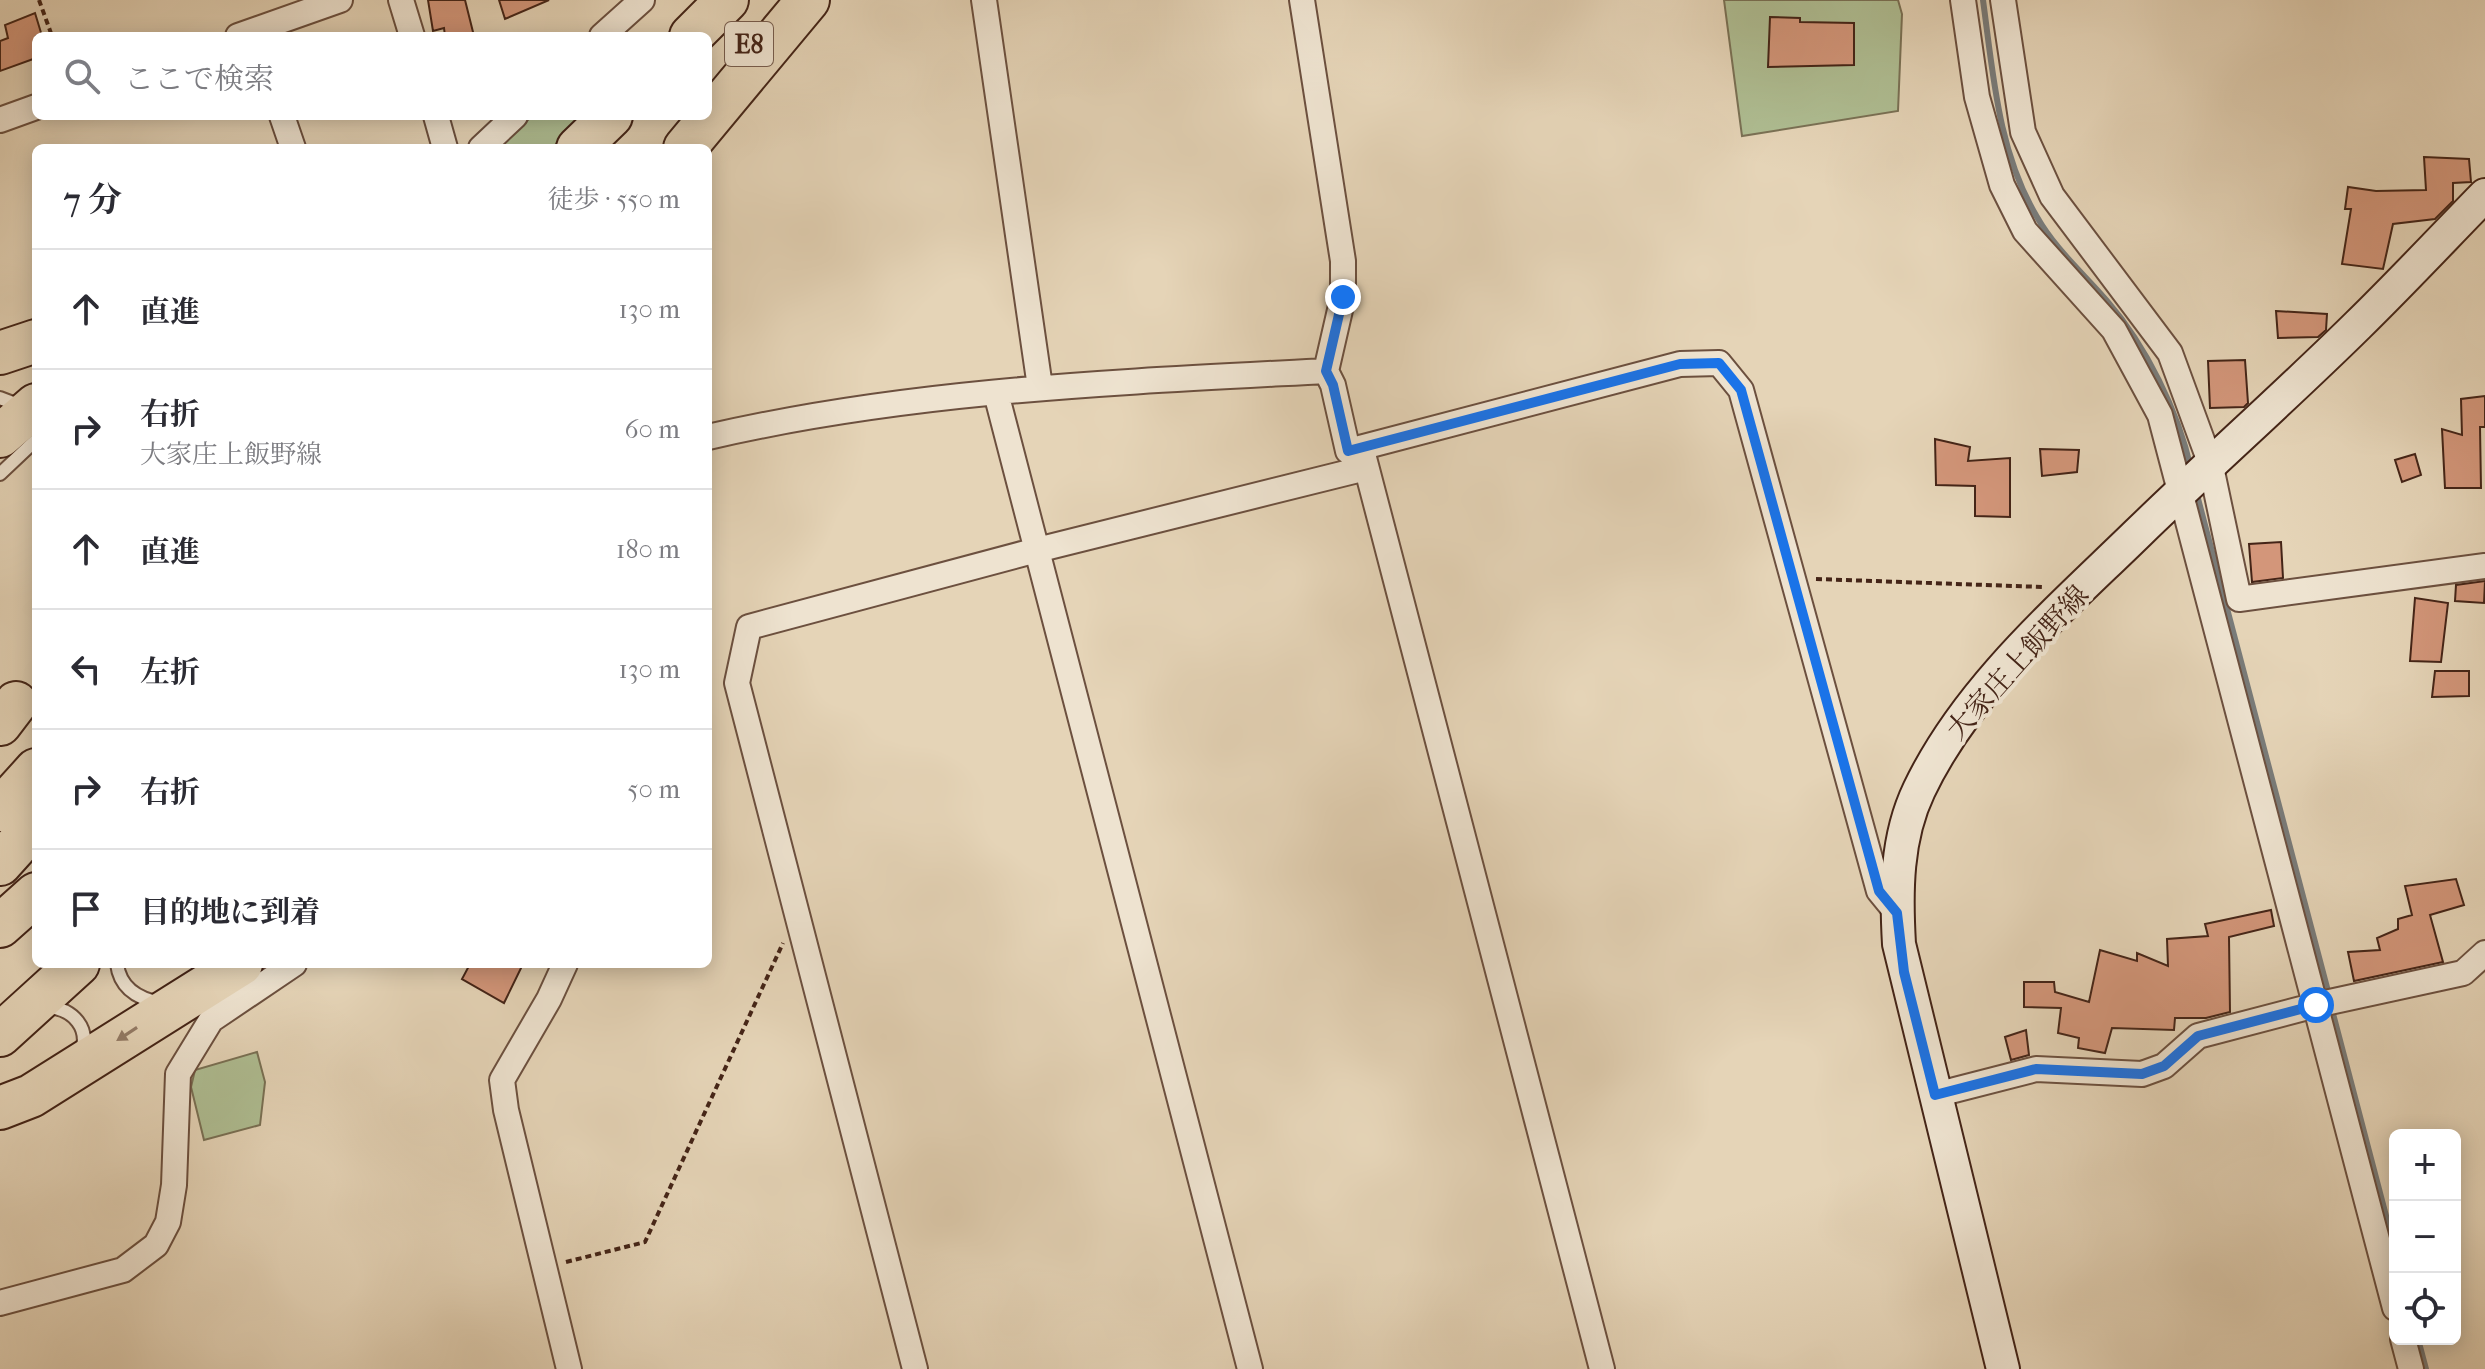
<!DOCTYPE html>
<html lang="ja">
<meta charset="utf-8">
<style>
:root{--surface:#fff;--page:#f2f2f3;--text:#2b2b33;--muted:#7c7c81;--line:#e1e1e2}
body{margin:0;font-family:"IM FELL French Canon","Noto Serif JP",serif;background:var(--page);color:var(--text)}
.controls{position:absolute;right:24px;bottom:24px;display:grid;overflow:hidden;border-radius:12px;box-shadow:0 4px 20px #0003}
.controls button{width:72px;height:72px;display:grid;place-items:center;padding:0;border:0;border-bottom:2px solid var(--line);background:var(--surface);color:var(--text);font:40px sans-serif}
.stop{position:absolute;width:24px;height:24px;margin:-18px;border:6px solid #1a73e8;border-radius:50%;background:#fff}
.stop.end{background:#1a73e8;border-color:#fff;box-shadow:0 2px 8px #0008}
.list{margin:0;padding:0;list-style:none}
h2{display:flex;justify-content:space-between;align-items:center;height:104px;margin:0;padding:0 32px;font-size:34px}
h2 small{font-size:26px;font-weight:400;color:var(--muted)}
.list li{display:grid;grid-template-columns:52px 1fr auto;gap:24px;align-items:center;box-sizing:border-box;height:120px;padding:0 32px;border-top:2px solid var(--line)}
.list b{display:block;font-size:30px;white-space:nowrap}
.list p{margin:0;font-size:26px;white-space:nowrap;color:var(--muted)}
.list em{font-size:26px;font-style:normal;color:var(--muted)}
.icon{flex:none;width:44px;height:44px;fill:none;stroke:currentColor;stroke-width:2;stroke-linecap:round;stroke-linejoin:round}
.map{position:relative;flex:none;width:2485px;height:1369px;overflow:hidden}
.search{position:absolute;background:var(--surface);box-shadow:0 4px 20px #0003;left:32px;top:32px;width:680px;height:88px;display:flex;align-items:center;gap:20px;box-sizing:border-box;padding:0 28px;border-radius:12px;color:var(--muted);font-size:30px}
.panel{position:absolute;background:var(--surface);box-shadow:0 4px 20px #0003;left:32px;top:144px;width:680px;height:824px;border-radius:12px}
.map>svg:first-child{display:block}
.green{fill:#afbe93;stroke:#7a7155;stroke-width:2}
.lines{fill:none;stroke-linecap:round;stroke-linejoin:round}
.stream{stroke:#797b79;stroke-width:6}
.building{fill:#d3967a;stroke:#442417;stroke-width:2}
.service-casing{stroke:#6c503f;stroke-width:16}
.minor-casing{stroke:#6c503f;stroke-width:28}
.secondary-casing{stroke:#442417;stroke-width:36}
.motorway-casing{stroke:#442417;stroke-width:46}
.path{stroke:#442417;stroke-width:4;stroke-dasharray:6 4;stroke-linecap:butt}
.service{stroke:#eee3d0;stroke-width:12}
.minor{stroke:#eee3d0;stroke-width:24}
.secondary{stroke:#eee3d0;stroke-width:32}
.motorway{stroke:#e5d4b7;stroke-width:42}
.oneway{fill:#947c67}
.route{stroke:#1a73e8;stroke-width:10}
.labels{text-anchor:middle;stroke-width:8;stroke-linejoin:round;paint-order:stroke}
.shield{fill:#eee3d0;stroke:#775d4e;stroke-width:2}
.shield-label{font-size:26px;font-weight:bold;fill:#442417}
.street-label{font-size:28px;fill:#442417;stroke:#eee3d0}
</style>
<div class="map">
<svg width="2485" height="1369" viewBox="0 0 2485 1369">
<rect width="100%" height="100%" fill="#e5d4b7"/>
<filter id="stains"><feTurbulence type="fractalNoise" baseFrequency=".0025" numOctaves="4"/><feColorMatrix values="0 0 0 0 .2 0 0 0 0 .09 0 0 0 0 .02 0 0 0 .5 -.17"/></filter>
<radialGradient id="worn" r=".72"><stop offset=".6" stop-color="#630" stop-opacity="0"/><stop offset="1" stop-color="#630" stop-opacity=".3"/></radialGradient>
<path class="green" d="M1724 0H1898L1902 14 1898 111 1742 136Z
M532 116H585L552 148H499Z
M257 1052 265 1082 260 1125 204 1140 191 1087 195 1070Z"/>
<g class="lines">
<path class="stream" d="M1983 0C1993 73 1998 152 2037 217 2055 249 2084 274 2107 301 2146 346 2178 411 2191 469
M2196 491 2329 995
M2331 1006 2395 1250
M2418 1339 2426 1369"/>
</g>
<path class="building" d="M428 0H465L474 36H445L444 28 433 31Z
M499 0H549L505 19Z
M35 13 42 36H36V58L0 71V41L8 38 5 25Z
M1770 17 1800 18V22L1854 23V65L1768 67Z
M2424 157 2469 159 2471 182 2453 183V201L2435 219 2393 224 2383 269 2342 264 2351 209H2345L2348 187 2376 191 2426 190Z
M2276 311 2327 314 2326 330 2318 337 2278 338Z
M2245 360 2248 403 2244 407 2210 408 2208 361Z
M2485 396V427H2480L2481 488H2445L2442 429 2462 435 2461 399Z
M1935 439 1970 447 1968 461 2010 458V517L1975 516V486L1936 485Z
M2040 449 2079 450 2077 472 2042 476Z
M2415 454 2421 475 2402 482 2395 460Z
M2281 542 2283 578 2252 582 2249 544Z
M2485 581 2484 603 2455 601 2456 585Z
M2415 598 2448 603 2441 662 2410 661Z
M2435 671H2469V696L2432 697Z
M2456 879 2464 905 2430 915 2443 962 2354 981 2348 952 2380 950 2377 938 2398 929V919L2412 915 2405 886Z
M2271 910 2274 926 2229 937 2230 1012 2206 1018H2175L2174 1030 2112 1028 2105 1053 2078 1048 2079 1038 2058 1033 2061 1008 2024 1007V982H2054L2055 992 2089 1002 2100 950 2137 961V953L2168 966 2167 939 2208 936 2205 924Z
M470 964H523L504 1003 462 979Z
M2026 1030 2029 1055 2011 1060 2005 1037Z"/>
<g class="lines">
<g class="service-casing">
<path id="service" d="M0 398 21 406
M0 474 36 440
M117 964C120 988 138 999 161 1003
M48 1007C73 1009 91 1028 81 1054"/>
</g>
<g class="minor-casing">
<path id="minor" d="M401 0 412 36
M984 0 1040 387
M1302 0 1343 261V297L1326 371 1333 385 1348 451 1680 364 1719 363 1741 390 1879 891 1897 913
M1963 0 1977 97 2002 185 2025 231 2114 330 2160 415 2395 1308
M2003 0 2023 132 2052 196 2170 353 2210 462 2239 599 2485 566
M238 36 340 0
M602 36 642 0
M282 116 293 148
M436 116 445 148
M0 120 36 107
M481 148 515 116
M996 393 1250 1369
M708 437C910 390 1119 382 1326 371
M1363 454 1602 1369
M565 964 549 999 502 1080 506 1110 569 1369
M1935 1095 2036 1069 2142 1074 2164 1066 2198 1036 2316 1005 2463 973 2485 953
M0 1303 123 1270 156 1245 168 1222 174 1185 178 1074 211 1020 294 964
M2403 1339 2411 1369
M915 1369 737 683 749 627 1037 550 1366 468"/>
</g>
<g class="secondary-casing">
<path id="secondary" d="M2003 1369 1899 944C1896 892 1896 838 1919 790 1967 689 2058 611 2138 533 2210 463 2286 396 2358 325 2401 283 2443 238 2485 195"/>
</g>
<g class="motorway-casing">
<path id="motorway" d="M691 36 727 0
M578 148 611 116
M685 148 808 0
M0 353 36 341
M0 436 36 405
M0 724 16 703
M0 810 36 770
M0 864 36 824
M0 926 36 894
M0 1035 78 964
M0 1108 31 1096 241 964"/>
</g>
<path class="path" d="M39 0 52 36
M1816 579 2043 587
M566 1262 645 1242 783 943"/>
<use href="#service" class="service"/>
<use href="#minor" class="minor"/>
<use href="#secondary" class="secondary"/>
<use href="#motorway" class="motorway"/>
</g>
<defs><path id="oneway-solid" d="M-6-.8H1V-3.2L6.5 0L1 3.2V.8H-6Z" transform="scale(2)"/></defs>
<use class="oneway" href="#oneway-solid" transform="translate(127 1034) rotate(147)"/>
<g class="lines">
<path class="route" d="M1343 297 1326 371 1333 385 1348 451 1680 364 1719 363 1741 390 1879 891 1897 913 1904 972 1935 1095 2036 1069 2142 1074 2164 1066 2198 1036 2316 1005"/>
</g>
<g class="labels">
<rect class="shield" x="725" y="22" width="48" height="44" rx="6"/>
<g class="shield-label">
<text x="749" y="53">E8</text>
</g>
<g class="street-label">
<text transform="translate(2017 662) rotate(-48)" y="10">大家庄上飯野線</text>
</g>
</g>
<rect width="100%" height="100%" filter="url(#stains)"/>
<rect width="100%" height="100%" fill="url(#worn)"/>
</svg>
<div class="controls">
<button>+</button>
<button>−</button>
<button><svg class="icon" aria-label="locate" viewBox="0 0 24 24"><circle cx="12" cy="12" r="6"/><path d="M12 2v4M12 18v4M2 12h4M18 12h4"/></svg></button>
</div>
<div class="stop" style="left:2316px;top:1005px"></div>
<div class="stop end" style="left:1343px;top:297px"></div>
<div class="search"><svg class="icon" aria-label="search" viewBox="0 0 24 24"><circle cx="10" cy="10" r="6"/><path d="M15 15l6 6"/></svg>ここで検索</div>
<section class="panel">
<h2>7 分<small>徒歩 · 550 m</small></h2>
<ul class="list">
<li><svg class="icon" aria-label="ahead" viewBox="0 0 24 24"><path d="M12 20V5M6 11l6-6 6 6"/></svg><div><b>直進</b></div><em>130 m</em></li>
<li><svg class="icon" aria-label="right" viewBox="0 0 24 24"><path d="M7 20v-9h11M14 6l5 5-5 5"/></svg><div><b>右折</b><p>大家庄上飯野線</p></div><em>60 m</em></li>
<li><svg class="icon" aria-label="ahead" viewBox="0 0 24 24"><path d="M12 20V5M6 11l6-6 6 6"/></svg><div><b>直進</b></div><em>180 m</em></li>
<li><svg class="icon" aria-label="left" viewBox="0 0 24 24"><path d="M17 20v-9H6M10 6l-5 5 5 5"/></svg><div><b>左折</b></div><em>130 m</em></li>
<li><svg class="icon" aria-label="right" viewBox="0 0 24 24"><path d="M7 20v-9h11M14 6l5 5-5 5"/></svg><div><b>右折</b></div><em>50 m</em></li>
<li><svg class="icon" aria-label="arrive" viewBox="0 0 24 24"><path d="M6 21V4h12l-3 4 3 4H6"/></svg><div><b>目的地に到着</b></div></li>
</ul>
</section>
</div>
